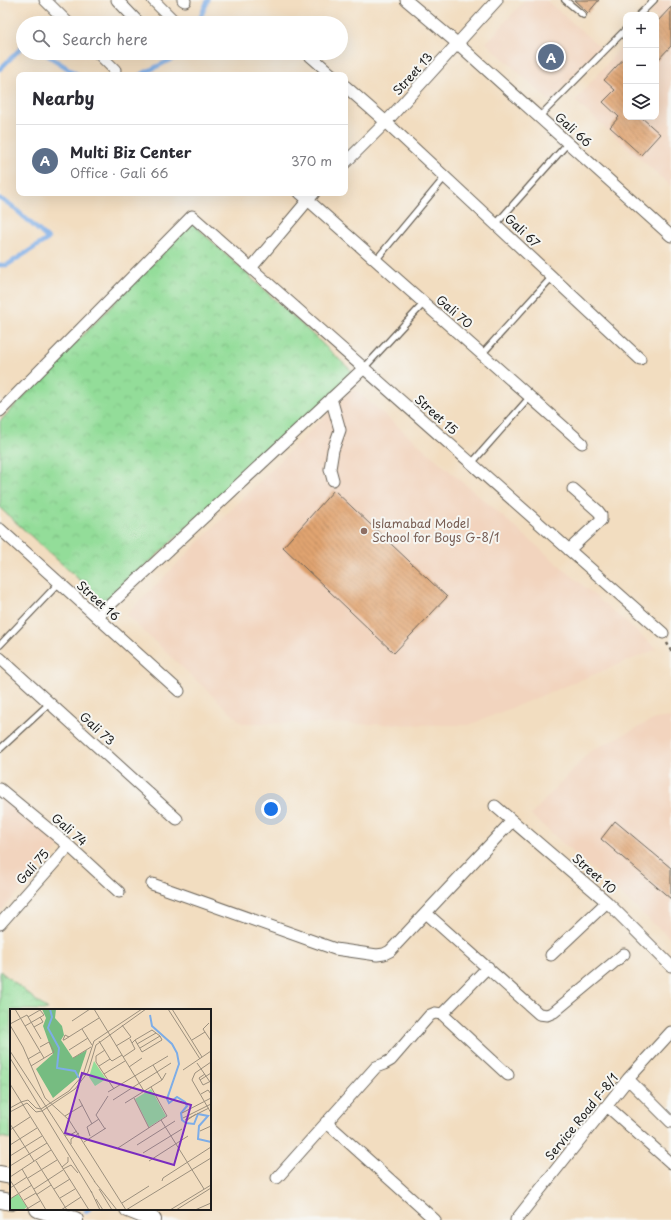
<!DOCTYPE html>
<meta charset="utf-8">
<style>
:root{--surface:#fff;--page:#f2f2f3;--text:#2b2b33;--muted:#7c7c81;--line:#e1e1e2;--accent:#0f766e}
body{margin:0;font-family:"Playpen Sans",sans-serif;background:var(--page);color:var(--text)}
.controls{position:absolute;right:12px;top:12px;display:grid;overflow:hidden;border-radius:8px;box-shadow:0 4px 16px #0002}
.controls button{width:36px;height:36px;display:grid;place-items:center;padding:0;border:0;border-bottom:1px solid var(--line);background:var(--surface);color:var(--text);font:20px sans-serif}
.you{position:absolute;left:271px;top:809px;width:14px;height:14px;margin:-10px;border:3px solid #fff;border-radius:50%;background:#1a73e8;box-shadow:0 0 0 6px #1a73e833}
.badge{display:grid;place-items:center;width:26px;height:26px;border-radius:50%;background:var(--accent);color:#fff;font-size:13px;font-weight:700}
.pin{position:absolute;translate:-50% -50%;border:2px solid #fff;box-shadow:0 1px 4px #0006}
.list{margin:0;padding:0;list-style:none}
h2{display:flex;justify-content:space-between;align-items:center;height:52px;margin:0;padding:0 16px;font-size:17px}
h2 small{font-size:13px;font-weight:400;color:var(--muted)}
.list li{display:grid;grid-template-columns:26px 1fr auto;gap:12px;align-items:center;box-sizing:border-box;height:72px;padding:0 16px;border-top:1px solid var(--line)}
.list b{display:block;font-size:15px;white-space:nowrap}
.list p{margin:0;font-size:13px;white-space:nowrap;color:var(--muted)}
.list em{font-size:13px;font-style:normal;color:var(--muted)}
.icon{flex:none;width:22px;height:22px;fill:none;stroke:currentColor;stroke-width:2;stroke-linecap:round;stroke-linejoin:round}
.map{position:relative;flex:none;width:671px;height:1220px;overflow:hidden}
.search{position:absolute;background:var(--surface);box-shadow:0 4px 16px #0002;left:16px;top:16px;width:332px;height:44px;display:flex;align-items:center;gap:10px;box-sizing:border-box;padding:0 14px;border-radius:22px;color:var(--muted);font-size:15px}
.panel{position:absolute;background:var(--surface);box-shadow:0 4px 16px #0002;left:16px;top:72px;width:332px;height:124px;border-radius:8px}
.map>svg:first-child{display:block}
.built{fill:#f2d4be}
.park{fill:url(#park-crowns);stroke:#587c5a}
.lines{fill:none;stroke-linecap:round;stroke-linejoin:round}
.stream{stroke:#7dade7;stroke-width:4.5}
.building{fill:url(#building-back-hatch)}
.lane-casing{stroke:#676055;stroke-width:8}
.street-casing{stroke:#676055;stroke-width:13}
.secondary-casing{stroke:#676055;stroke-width:18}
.path{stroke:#676055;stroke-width:2.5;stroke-dasharray:3 3;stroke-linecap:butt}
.lane{stroke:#fff;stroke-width:5.5}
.street{stroke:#fff;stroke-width:11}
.secondary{stroke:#fff;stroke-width:16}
.education-dot{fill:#8d6e63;stroke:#f6f6f2;stroke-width:1.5}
.labels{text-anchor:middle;stroke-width:4;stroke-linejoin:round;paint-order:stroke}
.street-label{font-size:12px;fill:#1c1c1c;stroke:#f6f6f2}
.education-label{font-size:12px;fill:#785e54;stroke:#f6f6f2;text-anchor:start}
.inset-river{fill:none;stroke:#7dade7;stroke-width:2}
.inset-road{fill:none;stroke:#9c907e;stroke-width:1}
.view{fill:#7b2cbf;fill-opacity:0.15;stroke:#7b2cbf;stroke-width:2}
.inset-edge{fill:none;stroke:#1c1c1c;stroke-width:2}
</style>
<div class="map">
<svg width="671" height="1220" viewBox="0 0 671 1220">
<defs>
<pattern id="park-crowns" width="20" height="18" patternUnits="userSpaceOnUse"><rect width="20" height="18" fill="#93dd99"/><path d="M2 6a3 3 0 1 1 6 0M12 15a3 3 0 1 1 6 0" fill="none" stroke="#7ebd83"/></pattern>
<pattern id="building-back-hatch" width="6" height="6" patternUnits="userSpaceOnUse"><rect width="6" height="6" fill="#e1a471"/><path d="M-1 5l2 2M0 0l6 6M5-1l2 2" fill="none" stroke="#b6855c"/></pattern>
</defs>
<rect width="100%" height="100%" fill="#f6f6f2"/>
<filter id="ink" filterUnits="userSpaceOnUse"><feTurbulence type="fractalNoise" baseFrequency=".025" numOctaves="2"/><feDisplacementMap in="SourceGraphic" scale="8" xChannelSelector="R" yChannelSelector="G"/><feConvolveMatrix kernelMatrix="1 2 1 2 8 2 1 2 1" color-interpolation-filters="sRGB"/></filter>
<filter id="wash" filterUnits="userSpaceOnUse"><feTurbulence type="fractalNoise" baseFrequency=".012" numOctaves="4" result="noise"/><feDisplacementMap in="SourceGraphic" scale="16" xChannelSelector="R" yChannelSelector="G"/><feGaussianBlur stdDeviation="0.9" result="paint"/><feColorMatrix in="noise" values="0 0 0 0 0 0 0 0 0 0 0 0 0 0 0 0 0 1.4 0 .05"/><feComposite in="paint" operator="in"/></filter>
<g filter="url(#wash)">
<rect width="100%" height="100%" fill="#f2ddc0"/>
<path class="built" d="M525 0H546L600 47 551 102 486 43Z
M661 0H671V186L575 101 626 41V117H656V15H649Z
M353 388 657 649 469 725 242 723 126 615Z
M671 717V939L531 815 589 752 655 719Z
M0 790 61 845 0 913Z"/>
<path class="park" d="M192 223 354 373 105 603 0 508V421Z
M0 971 48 1010H11V1139L0 1137Z"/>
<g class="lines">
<path class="stream" d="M198 23 208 0
M44 53 78 75
M0 69 23 46
M140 75 184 53
M0 199 11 205 48 239 7 265H0
M86 1211 89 1209"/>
</g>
<g id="blocks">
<path class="building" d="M574 0H599L588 13Z
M671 7V46L656 62V23Z
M626 56V117H641L660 134 641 155 610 127 619 117 603 102 615 90 604 80Z
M334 490 447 597 394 653 283 547Z
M615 821 671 868V899L601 839Z"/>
</g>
</g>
<g filter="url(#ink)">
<use href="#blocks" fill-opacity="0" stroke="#676055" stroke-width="1"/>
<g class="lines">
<g class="lane-casing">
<path id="lane" d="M565 0 583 15
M639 15 654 0
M539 117 626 29
M496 224 568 143
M376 260 445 177
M482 354 552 277
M364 368 424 303
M471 464 530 397
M0 645 59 583
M0 749 50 703"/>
</g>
<g class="street-casing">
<path id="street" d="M45 0 68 23
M117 0 139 23
M153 0 175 22
M183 0 185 1
M406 0 458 44 671 236
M98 53 115 70
M307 53 332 75
M345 86 386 122 640 359
M345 163 386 122 497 0
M300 193 582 443
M251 268 314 193
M331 398 340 430 333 450 330 469 333 480
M0 411 192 216 663 633
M0 529 179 691
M569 550 601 520V515L598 511 573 489
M97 617 364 368
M0 658 177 819
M0 789 69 846 119 892
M495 806 607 902 671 966
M152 884 335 949 377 955 384 954 390 951 512 821
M426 913 539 1014 547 1015 554 1012 624 954
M0 924 69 846
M551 955 607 902
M442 1014 508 1075
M628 1079 671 1122
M607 1106 671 1163
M326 1122 435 1220
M277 1178 376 1067 384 1064 391 1060 430 1015 435 1013 442 1014 488 967
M516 1220 628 1079 671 1032"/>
</g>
<g class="secondary-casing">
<path id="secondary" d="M0 1174 11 1176
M0 1200 11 1202
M38 1209 75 1220
M128 1209 148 1217 153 1220"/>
</g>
<path class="path" d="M667 643 671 651"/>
<use href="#lane" class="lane"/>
<use href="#street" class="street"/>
<use href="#secondary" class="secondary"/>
</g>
</g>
<circle class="education-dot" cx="364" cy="531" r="4"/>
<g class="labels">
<g class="street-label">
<text transform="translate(413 74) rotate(-48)" y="4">Street 13</text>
<text transform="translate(573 130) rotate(42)" y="4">Gali 66</text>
<text transform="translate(522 231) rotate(43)" y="4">Gali 67</text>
<text transform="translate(454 312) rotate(41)" y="4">Gali 70</text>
<text transform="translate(436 415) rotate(42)" y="4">Street 15</text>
<text transform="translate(98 601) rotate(42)" y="4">Street 16</text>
<text transform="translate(97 729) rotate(42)" y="4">Gali 73</text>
<text transform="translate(69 830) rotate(41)" y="4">Gali 74</text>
<text transform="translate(33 867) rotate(-48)" y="4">Gali 75</text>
<text transform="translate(594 874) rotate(41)" y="4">Street 10</text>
<text transform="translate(582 1117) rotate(-51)" y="4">Service Road F-8/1</text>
</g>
<g class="education-label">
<text x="372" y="528">Islamabad Model<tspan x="372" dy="14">School for Boys G-8/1</tspan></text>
</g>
</g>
<g transform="translate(10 1009)">
<rect width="201" height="201" fill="#f2ddc0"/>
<path d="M32 0H46L45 9 52 17 54 26 51 31 63 49 77 41 68 68 43 89 26 60 43 45 33 17 36 9Z" fill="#76bc81"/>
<path d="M84 52 96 70 85 77 79 68ZM141 80 156 107 139 118 125 90ZM8 185 17 198 13 201H0V190Z" fill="#93dd99"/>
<path class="inset-river" d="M40 0 42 8 38 19 49 39 47 59 65 62 69 69M140 6 142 17 162 35 167 44 169 55 157 90 159 94 167 88 175 93 177 97 171 104 172 111 176 114 184 115 188 105 198 107 189 117 188 130 201 133"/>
<path class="inset-road" d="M5 0 34 49M84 0 134 82M158 0 190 50M162 0 192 48M62 12 80 0M199 14 193 20 201 32M0 15 17 6 31 30M0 16 13 38 35 89 59 111 116 201 201 149M15 17 34 6 30 1 18 8M24 18 33 13 30 8M72 20 82 36M59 28 55 26 53 31H54L89 9M125 31 142 21 146 24M182 31 195 23M89 32 100 50M122 34 125 31 132 43 152 31 150 27 130 39M127 35 146 24 150 27M106 37 121 28 112 16M59 41 78 29M95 41 86 47V53L104 80M0 42 85 173M113 48 125 40 120 30M0 49 82 184M63 49 81 38M18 50 30 43M100 50 102 52 112 46M201 53 185 64 182 71 201 104M187 54 200 73M143 56 152 71M21 57 44 43 39 33 30 38M89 57 100 50M119 58 132 49M173 61 201 42M94 65 115 52M195 65 189 69 193 76 201 72M190 71 201 64M0 75 79 201M98 83 158 47M191 85 198 81 201 85M124 89 139 119M69 90 82 115M103 91 161 54M11 93 18 91 26 99 31 100 59 82 73 66 84 32 132 0M115 94 152 71 156 64M13 96 17 94 26 103 32 102 65 80 78 63 86 36 136 0M0 99 11 93M0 103 13 96M172 104 201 89M55 107 73 96M173 109 201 95M151 111 194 180M175 111 199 99M176 112 186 105M0 115 10 130M95 120 86 106 98 87M0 121 20 108M190 122 201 117M55 126H60L67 122M80 127 77 118 89 110M10 130 24 152M74 133 96 119M61 135V130L69 124M0 136 27 119M127 136 165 112M108 139 157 107 141 78M133 144 172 120M0 147 32 127M26 152 57 201M139 152 178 127M0 157 37 134M52 158 58 153V148M12 160 36 201M53 160 61 156 68 164M0 168 41 141M18 169 47 151M0 171 19 201M84 172 107 201M152 172 153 169 201 138M0 179 17 168M24 180 53 161M44 180 60 170M89 180 102 201M81 182 90 201M26 186 41 176M50 189 65 180M0 190 22 176M86 190 93 201M14 191 26 184M112 194 139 177M15 201 30 192M51 201 71 188M160 201 201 176M166 201 201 179M185 201 201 194"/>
<path class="view" d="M72 64 181 96 164 156 55 124Z"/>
<rect width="201" height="201" class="inset-edge"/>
</g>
</svg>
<div class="controls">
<button>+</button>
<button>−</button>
<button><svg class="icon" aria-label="layers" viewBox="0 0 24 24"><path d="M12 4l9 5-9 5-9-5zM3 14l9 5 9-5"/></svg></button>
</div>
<div class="you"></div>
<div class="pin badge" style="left:551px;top:57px;background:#5c6f8a">A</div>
<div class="search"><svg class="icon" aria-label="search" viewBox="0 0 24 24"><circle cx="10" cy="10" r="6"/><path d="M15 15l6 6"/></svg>Search here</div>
<section class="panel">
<h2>Nearby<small></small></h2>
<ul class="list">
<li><span class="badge" style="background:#5c6f8a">A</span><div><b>Multi Biz Center</b><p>Office · Gali 66</p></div><em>370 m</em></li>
</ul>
</section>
</div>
